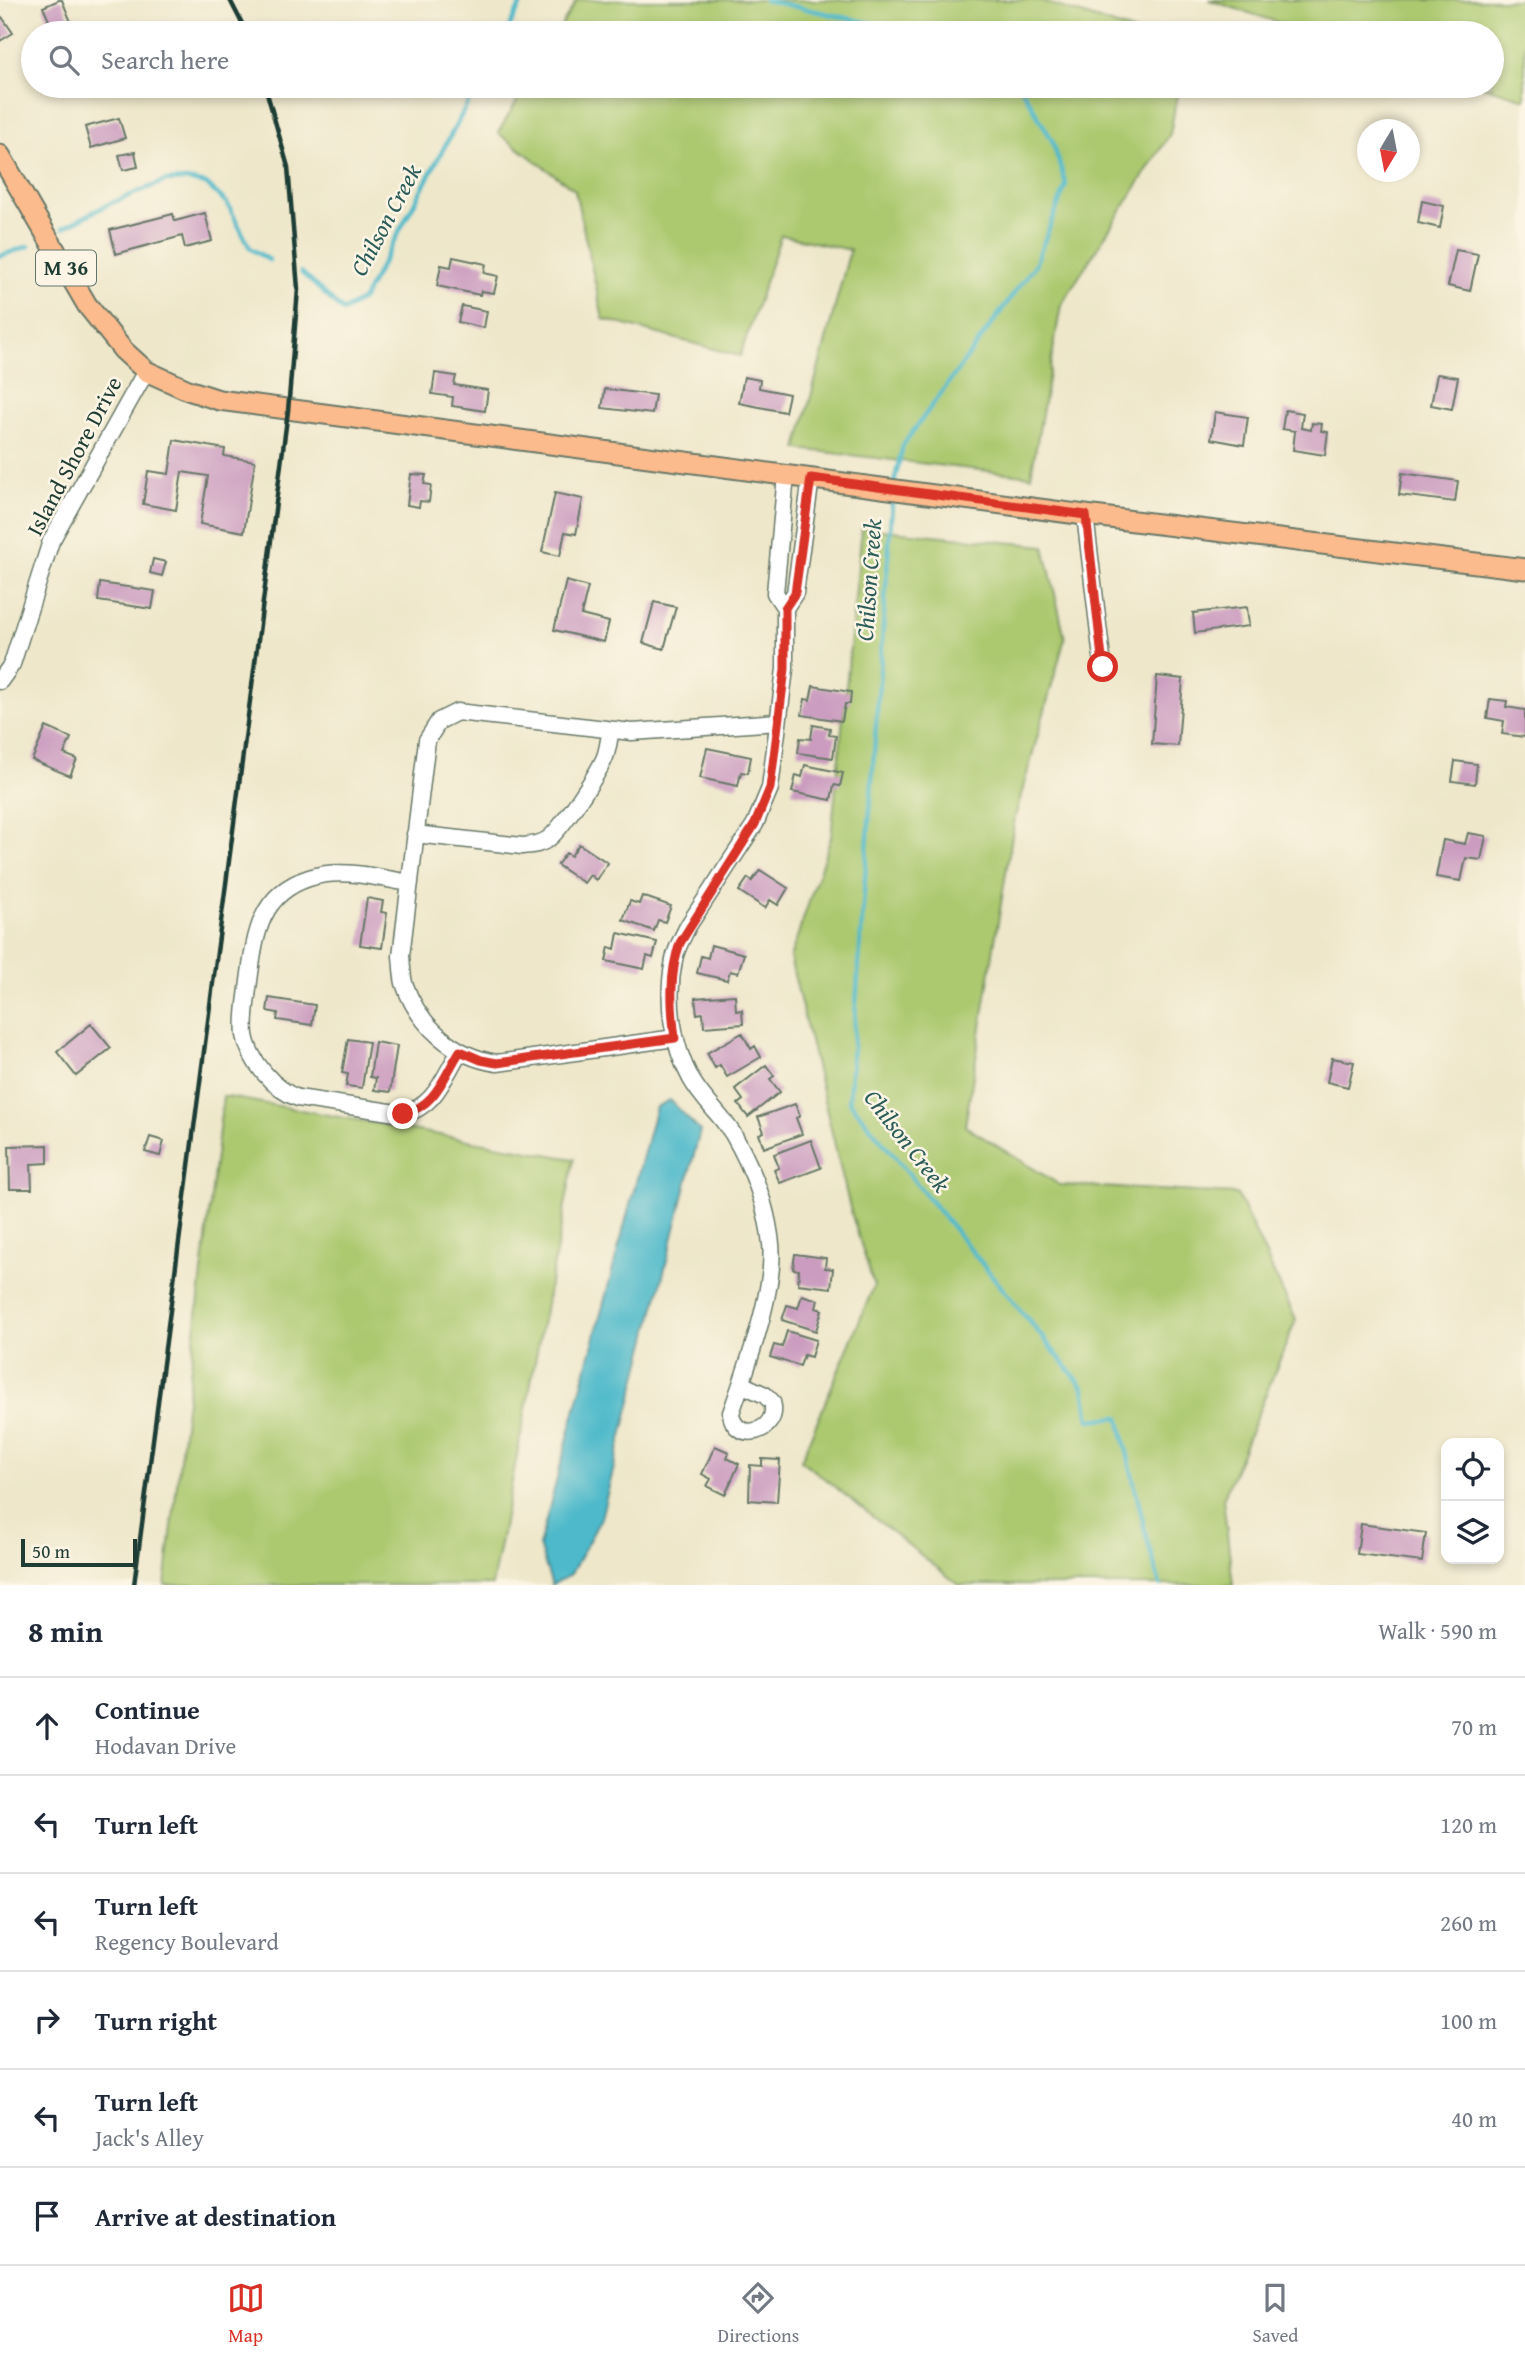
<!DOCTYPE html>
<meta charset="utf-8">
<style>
:root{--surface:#fff;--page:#f6f6f7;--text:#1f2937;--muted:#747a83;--line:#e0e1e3;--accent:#d93025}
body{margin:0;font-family:"Gentium Book Plus",serif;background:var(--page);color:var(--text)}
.controls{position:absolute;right:21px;bottom:21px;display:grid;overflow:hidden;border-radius:14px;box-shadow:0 4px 10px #0003}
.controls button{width:63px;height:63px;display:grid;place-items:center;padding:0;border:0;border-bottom:2px solid var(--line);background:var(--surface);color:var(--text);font:35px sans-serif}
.compass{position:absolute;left:1357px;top:119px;width:63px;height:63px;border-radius:50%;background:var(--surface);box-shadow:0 4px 10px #0003;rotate:190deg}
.scale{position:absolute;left:21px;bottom:18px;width:116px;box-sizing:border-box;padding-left:7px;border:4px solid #1f3d34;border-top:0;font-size:19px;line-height:24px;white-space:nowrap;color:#1f3d34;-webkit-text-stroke:5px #fcf5e5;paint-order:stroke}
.stop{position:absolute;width:21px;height:21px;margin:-16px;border:5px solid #d93025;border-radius:50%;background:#fff}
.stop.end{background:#d93025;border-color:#fff;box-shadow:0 2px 7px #0008}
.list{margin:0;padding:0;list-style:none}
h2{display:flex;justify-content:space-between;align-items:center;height:91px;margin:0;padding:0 28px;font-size:30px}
h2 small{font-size:23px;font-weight:400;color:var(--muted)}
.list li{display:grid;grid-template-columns:46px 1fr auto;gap:21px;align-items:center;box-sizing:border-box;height:98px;padding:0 28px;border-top:2px solid var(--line)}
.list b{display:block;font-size:26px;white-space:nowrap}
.list p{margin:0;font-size:23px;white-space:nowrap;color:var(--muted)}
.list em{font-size:23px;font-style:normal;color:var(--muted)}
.icon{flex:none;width:38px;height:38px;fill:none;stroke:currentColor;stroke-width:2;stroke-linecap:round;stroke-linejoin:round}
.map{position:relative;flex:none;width:1525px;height:1585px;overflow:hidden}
.search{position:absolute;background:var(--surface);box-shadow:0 4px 10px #0003;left:21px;right:21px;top:21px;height:77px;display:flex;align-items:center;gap:18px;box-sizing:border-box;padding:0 24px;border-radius:38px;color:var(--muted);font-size:26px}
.sheet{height:679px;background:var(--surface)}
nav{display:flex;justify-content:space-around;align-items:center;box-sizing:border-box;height:98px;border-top:2px solid var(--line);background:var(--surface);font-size:19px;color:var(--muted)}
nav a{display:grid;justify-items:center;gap:4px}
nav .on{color:var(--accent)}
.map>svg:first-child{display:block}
.green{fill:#acc970;stroke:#668352;stroke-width:2}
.water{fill:#4eb9ca;stroke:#367b7f;stroke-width:2}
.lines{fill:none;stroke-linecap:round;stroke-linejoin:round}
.stream{stroke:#4eb9ca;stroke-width:4.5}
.building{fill:#cb9cc0}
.minor-casing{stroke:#677868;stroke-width:19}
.major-casing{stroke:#677868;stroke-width:23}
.minor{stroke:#fff;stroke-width:16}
.major{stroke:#fbbb8c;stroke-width:19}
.rail{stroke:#1f3d34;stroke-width:4.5}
.route{stroke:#d93025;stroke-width:9}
.labels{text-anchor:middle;stroke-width:5;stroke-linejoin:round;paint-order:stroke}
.shield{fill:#fcf5e5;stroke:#617469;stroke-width:2}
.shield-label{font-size:21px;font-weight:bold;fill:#1f3d34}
.street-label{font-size:23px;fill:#1f3d34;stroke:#fcf5e5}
.water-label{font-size:24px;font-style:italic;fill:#2b5c5a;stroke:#fcf5e5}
</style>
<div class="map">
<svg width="1525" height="1585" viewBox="0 0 1525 1585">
<rect width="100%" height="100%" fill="#fcf5e5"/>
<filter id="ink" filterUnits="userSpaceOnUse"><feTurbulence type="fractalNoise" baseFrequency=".0143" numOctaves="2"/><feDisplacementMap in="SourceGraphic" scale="14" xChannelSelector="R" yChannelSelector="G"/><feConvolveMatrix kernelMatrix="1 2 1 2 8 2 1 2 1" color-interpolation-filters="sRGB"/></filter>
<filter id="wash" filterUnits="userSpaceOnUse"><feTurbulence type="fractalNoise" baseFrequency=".00686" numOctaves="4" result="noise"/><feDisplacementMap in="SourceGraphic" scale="28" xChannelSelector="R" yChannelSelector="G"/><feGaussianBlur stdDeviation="1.57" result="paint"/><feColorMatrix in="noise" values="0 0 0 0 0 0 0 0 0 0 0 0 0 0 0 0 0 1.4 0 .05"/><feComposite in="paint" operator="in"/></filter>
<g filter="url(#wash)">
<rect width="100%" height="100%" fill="#eee7ca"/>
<path class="green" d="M577 0H1039L1138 33H557Z
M1209 0H1525V99L1482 86H1492V33H1311Z
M526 86H1179L1170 134 1061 305 1031 476 797 449 850 250 781 235 740 356 603 319 575 190 498 133Z
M862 528 1044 546 1065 638 1015 817 965 1126 1060 1185 1237 1194 1296 1320 1223 1499 1233 1585H959L801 1460 874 1286 851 1212 790 958 831 837Z
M223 1096 574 1159 492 1585H165Z"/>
<path class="water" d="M670 1100 700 1131 601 1518 571 1574 552 1585 539 1546 656 1107Z"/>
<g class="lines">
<path class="stream" d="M765 0 916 33
M506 33 523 0
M63 228 107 205 165 181 187 180 206 184 227 203 250 248 269 260
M0 256 29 246
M301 272 343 311 363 299 477 86
M894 483 903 445 1035 265 1066 185 1052 140 1020 86
M892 503 849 1101 1084 1388 1089 1420 1119 1417 1146 1535 1160 1585"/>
</g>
<g id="blocks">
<path class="building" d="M59 0H62L71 22 53 30 43 7Z
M2 17 13 33 0 41V18Z
M119 118 125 138 91 148 85 127Z
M135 152 138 167 123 170 119 155Z
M1422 201 1444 206 1440 228 1418 223Z
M205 213 212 241 185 248 182 236 116 254 110 230 173 214 175 221Z
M1456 250 1478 254 1470 291 1448 286Z
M453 257 486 264 484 273 498 276 494 293 481 291 480 295 437 286 441 265 451 267Z
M462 306 487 311 484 328 458 322Z
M435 373 456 376 454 385 488 390 485 411 452 406 453 397 432 394Z
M1437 374 1458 377 1452 409 1431 405Z
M744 377 760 380 759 388 789 394 785 412 739 403Z
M605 389 655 395 652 414 602 408Z
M1285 410 1303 413 1301 428 1311 430 1312 423 1322 424 1321 431 1328 432 1325 455 1293 450 1295 431 1282 429Z
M1215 412 1248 417 1244 445 1211 439Z
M174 440 225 449 224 456 255 461 244 532 200 524 208 476 182 472 176 510 143 504 148 471 169 474Z
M1402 473 1458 481 1455 502 1399 495Z
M411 474 426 475 424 484 431 485 429 502 420 501 419 507 407 505Z
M555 493 583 499 576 534 565 532 560 556 542 552Z
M153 559 166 562 162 576 150 573Z
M566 581 588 587 581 615 609 622 604 642 554 630Z
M100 583 155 591 152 609 98 601Z
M654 602 676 607 664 649 643 643Z
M1247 607 1249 626 1195 633 1193 613Z
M1157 676 1183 679 1178 746 1152 744Z
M813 686 851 692 850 704H845L842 721 802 715 805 699 810 700Z
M1490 699 1507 701 1506 707 1525 710V737L1502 734 1504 721 1487 718Z
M813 725 830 728 829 735 836 736 833 758 798 753 800 738 811 739Z
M46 727 71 738 64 754 77 759 70 776 32 760Z
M707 748 751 757 748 773 741 772 738 786 700 778Z
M1455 761 1477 764 1475 784 1452 781Z
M805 765 843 773 840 786 834 785 831 800 792 792 796 775 802 777Z
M1468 833 1486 836 1481 860 1466 858 1461 881 1436 877 1443 840 1465 844Z
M579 844 608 863 596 880 590 875 584 883 557 865 566 853 571 856Z
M760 870 788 888 778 905 770 900 765 908 739 891 748 878 752 881Z
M642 896 671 906 665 922 658 920 654 931 623 920 630 901 639 904Z
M367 898 383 901 381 912 387 913 382 948 360 945Z
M618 933 657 942 653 958 647 956 644 969 606 961 609 947 615 949Z
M711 945 744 954 738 973 730 971 727 980 697 973 701 956 708 958Z
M735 995 736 1011 742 1010 743 1024 704 1027 703 1013 697 1014 695 998Z
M269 998 315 1005 312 1025 277 1020 278 1013 267 1011Z
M91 1024 111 1048 76 1076 57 1052Z
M742 1033 751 1049 755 1046 761 1057 727 1077 720 1065 715 1068 707 1053Z
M348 1039 369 1042 362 1088 346 1086 348 1074 342 1073Z
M375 1042 397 1046 390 1092 374 1090 376 1078 370 1077Z
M1332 1058 1354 1062 1348 1087 1327 1082Z
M766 1065 774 1076 770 1079 780 1092 748 1117 738 1104 743 1100 735 1089Z
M795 1104 800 1116 796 1118 802 1134 764 1148 759 1134 764 1132 758 1117Z
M150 1137 164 1141 160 1156 145 1152Z
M811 1140 821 1168 780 1183 774 1170 779 1168 774 1154Z
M48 1145V1163L31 1164 32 1189H10L9 1146Z
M795 1254 826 1258 825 1268 833 1269 831 1288 798 1284 799 1270 793 1269Z
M802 1295 818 1300 816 1308 822 1310 816 1331 782 1320 787 1305 798 1308Z
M787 1331 816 1340 811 1357 804 1355 800 1366 770 1357 774 1345 782 1347Z
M715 1446 729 1452 727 1458 739 1464 725 1495 707 1486 711 1479 702 1474Z
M762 1459 780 1460 777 1502 749 1500 750 1465 762 1466Z
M1361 1524 1426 1533 1422 1562 1357 1554Z"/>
</g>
</g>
<g filter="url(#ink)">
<use href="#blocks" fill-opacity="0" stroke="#677868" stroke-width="2"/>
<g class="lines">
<g class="minor-casing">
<path id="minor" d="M786 475 775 593 785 608 795 593 811 478
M1085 515 1103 667
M0 681 12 664 51 541 146 371
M415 834 522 846C531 845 540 845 548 839 561 830 599 772 605 757 608 749 609 738 611 730
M410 883C378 878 341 867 309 878 259 894 255 936 249 981 247 998 243 1018 245 1035 249 1060 274 1090 298 1098L403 1114C436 1106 443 1078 460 1051
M675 1038 497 1063C454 1057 418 1025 404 983 402 975 402 965 401 956L427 740 439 721 457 712 632 732 778 722
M741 1384 765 1395 772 1402C781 1432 734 1445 731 1413 746 1370 776 1288 771 1244 767 1206 752 1167 733 1134 721 1115 702 1099 691 1079 672 1045 666 999 674 960 676 948 683 937 688 926L755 824 770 788 785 669V608"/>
</g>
<g class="major-casing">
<path id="major" d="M0 155 87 305 123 350 146 371 188 390 219 400 1085 515 1525 569"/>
</g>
<use href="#minor" class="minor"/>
<use href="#major" class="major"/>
<path class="rail" d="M230 0 247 33
M134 1585 288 411 298 289 288 167 265 86"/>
</g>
</g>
<g class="lines" filter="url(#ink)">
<path class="route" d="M403 1114C436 1106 443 1078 460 1051L481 1060 497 1063 675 1038C671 1006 669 974 680 943L755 824 770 788 785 669V608L795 593 811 478 1086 515 1103 667"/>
</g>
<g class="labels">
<rect class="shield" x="36" y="250.5" width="60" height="35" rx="5"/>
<g class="shield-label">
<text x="66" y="275">M 36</text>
</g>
<g class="street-label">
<text transform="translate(74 456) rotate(-62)" y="8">Island Shore Drive</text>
</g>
<g class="water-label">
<text transform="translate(386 220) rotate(-62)" y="8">Chilson Creek</text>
<text transform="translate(869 580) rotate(-86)" y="8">Chilson Creek</text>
<text transform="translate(907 1141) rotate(52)" y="8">Chilson Creek</text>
</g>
</g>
</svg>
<div class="controls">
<button><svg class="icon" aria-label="locate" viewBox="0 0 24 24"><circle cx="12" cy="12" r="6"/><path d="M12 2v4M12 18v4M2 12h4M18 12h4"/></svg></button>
<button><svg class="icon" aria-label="layers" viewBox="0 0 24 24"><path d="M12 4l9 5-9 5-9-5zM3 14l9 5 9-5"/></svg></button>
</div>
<svg class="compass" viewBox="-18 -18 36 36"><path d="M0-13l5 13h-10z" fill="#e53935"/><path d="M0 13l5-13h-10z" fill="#747a83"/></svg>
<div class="scale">50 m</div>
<div class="stop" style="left:1103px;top:667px"></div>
<div class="stop end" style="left:403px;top:1114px"></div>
<div class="search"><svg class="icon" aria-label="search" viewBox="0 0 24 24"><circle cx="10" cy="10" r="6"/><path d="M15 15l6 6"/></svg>Search here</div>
</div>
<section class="sheet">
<h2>8 min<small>Walk · 590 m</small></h2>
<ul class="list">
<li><svg class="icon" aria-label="ahead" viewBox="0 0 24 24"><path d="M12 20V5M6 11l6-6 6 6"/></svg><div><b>Continue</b><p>Hodavan Drive</p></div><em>70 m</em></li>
<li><svg class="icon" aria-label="left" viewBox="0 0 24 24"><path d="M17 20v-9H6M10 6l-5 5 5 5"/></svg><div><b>Turn left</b></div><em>120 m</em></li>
<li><svg class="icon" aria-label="left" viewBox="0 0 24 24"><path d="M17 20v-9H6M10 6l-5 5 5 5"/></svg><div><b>Turn left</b><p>Regency Boulevard</p></div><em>260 m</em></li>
<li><svg class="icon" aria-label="right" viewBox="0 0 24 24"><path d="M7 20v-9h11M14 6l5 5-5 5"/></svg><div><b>Turn right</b></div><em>100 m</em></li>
<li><svg class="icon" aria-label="left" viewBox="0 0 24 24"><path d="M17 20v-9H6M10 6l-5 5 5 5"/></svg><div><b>Turn left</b><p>Jack's Alley</p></div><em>40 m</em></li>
<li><svg class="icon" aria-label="arrive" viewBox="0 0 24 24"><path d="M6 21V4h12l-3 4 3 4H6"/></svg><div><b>Arrive at destination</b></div></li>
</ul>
</section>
<nav>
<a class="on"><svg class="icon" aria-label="map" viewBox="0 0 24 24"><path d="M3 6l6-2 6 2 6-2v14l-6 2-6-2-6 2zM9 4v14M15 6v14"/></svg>Map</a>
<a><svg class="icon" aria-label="directions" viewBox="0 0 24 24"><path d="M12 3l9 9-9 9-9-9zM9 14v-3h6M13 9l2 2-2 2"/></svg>Directions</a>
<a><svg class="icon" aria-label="saved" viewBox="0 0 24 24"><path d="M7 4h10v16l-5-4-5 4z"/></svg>Saved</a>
</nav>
